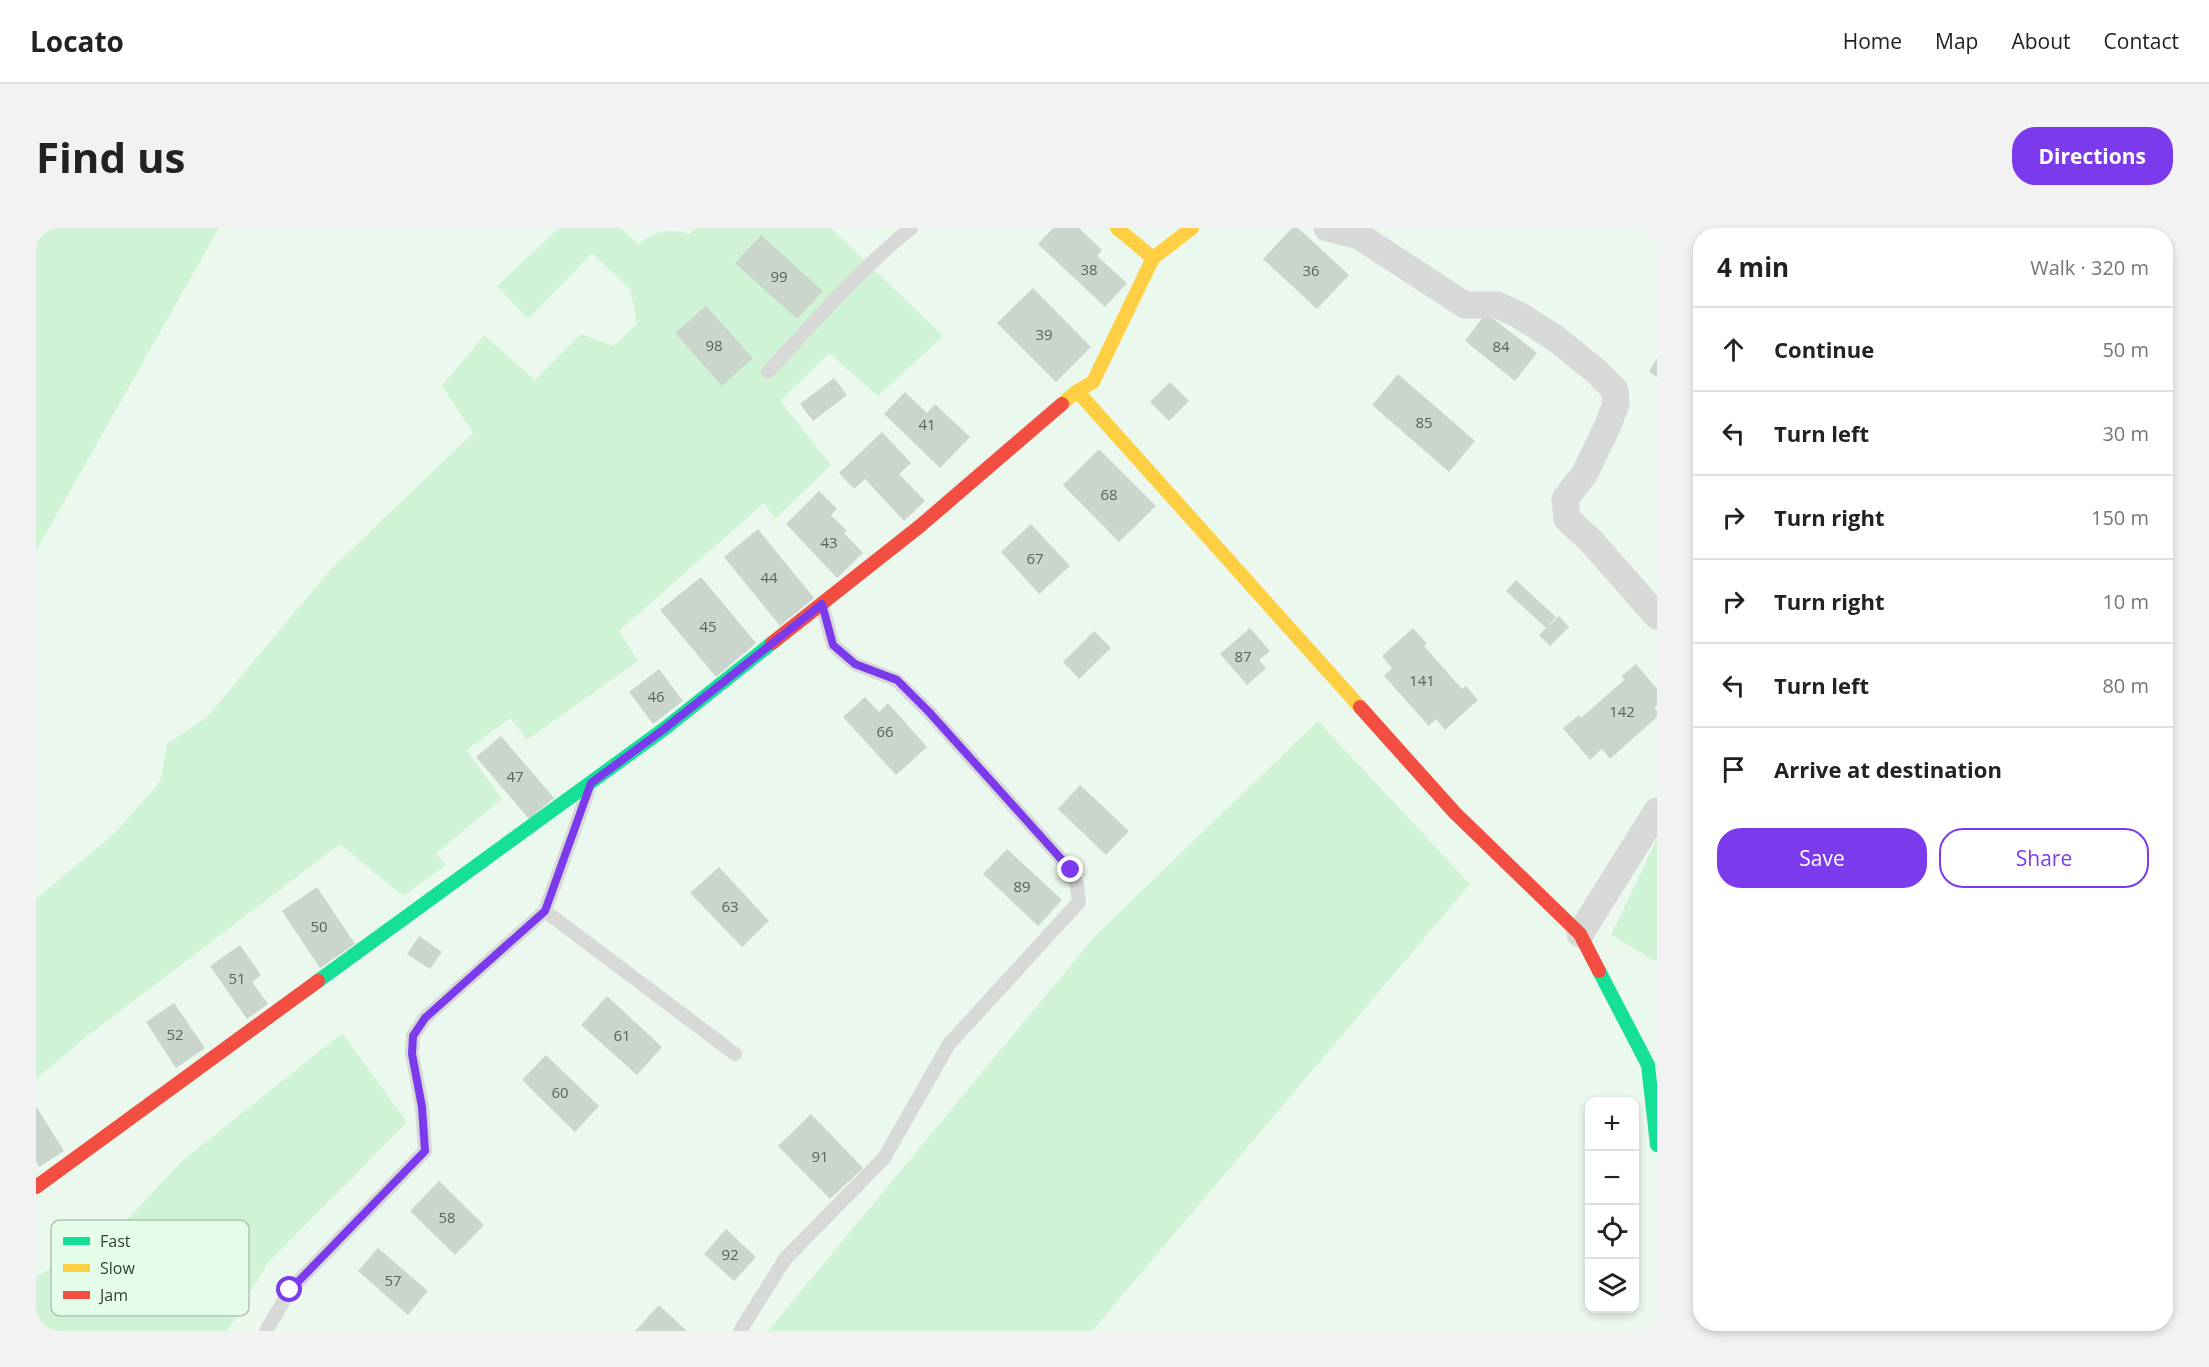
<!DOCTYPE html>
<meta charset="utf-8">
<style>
:root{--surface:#fff;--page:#f2f2f2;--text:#222;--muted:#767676;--line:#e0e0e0;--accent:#7c3aed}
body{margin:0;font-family:"Open Sans",sans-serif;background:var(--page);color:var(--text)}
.controls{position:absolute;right:18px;bottom:18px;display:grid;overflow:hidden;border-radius:12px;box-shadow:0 3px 9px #0003}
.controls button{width:54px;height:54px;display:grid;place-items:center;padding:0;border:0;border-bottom:2px solid var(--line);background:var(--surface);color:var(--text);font:30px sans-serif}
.stop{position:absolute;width:18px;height:18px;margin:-14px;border:4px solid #7c3aed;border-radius:50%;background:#fff}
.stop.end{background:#7c3aed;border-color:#fff;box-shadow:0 2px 6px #0008}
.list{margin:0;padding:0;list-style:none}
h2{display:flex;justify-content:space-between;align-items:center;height:78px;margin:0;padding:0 24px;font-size:26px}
h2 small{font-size:20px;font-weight:400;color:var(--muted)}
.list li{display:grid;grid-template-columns:39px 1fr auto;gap:18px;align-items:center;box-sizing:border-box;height:84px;padding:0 24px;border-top:2px solid var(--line)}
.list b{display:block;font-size:22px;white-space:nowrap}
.list em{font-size:20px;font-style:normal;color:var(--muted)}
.actions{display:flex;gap:12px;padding:18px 24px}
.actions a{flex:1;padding:14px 0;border:2px solid var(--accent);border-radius:24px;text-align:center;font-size:21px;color:var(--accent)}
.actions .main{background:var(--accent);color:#fff}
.icon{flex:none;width:33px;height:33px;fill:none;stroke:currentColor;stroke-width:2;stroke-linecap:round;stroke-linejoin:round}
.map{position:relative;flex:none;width:1621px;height:1103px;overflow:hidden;border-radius:24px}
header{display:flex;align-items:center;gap:36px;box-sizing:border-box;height:84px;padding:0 30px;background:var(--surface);border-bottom:2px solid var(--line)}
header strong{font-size:28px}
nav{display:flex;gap:33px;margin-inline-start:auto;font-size:21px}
.intro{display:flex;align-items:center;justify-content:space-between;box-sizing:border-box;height:144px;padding:0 36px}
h1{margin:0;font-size:42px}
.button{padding:15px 27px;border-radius:24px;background:var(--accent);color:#fff;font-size:21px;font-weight:700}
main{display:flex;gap:36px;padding:0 36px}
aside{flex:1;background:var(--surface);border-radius:24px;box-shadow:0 3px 9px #0003}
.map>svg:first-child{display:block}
.green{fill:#d0f3d6}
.building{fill:#cad6cc}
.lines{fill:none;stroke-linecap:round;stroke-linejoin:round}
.lane{stroke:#d6d9d6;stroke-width:14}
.street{stroke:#d6d9d6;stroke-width:27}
.fast{stroke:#16e098;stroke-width:14}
.slow{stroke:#ffcf43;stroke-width:14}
.jam{stroke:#f24e42;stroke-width:14}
.route{stroke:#7c3aed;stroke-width:8}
.labels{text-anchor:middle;stroke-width:6;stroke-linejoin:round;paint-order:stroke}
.number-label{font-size:15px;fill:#58645a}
.key{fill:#e5fee9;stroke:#afc4b3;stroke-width:1.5}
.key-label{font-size:16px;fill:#323e34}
</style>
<header>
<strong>Locato</strong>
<nav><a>Home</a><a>Map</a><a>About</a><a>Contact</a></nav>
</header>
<div class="intro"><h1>Find us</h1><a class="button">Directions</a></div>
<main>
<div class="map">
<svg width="1621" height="1103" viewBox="0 0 1621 1103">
<rect width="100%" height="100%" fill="#ebf8ed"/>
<path class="green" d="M0 0H183L0 323Z
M523 0H584L602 16C619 3 634 0 654 6L659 0H795L907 108 842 168 793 125 744 173 795 237 739 291 728 275 583 403 602 433 491 512 474 490 431 522 466 571 400 625 410 637 367 668 304 616 50 809 0 851V671L78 606 124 554 131 516 172 488 295 341 437 205 406 158 448 107 499 152 545 106 578 118 601 96 594 61 556 25 492 91 461 58Z
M1282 493 1434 656 1056 1103H732L1059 708Z
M1621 611V732L1620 734 1575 707Z
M306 805 371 894 231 1036 191 1103H0V1049L87 996 146 933Z"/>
<path class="building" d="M1017 0H1043L1066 22 1061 28 1091 55 1069 79 1002 16Z
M1256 0H1262L1313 47 1281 81 1227 31Z
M725 7 787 63 761 91 699 35Z
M997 60 1055 119 1020 154 961 95Z
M670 78 717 130 686 158 639 105Z
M1450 85 1501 125 1479 153 1429 113Z
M1621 130V149L1613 144Z
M1362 146 1439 213 1413 244 1336 177Z
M798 150 811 167 777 193 764 176Z
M1134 154 1153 173 1133 193 1114 174Z
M869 164 891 185 899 176 934 209 904 240 848 186Z
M846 204 875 235 863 246 889 273 868 293 829 251 818 261 803 245Z
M1063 221 1120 278 1083 314 1027 257Z
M783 263 801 281 795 287 811 303 808 305 827 325 801 350 750 296Z
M995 296 1034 338 1003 366 965 324Z
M722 301 778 370 744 398 688 329Z
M665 349 720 415 680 449 624 382Z
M1480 352 1520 389 1510 400 1470 363Z
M1523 388 1533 399 1514 418 1503 407Z
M1214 400 1234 423 1223 432 1230 440 1211 457 1184 426Z
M1377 400 1391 416 1388 418 1426 461 1430 458 1442 472 1409 502 1400 491 1393 498 1348 448 1356 440 1346 428Z
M1058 403 1075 420 1043 451 1027 434Z
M1600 436 1621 461V477L1618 479 1621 482V489L1574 531 1566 521 1554 532 1527 500 1543 487 1545 490 1588 452 1586 448Z
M623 441 647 473 617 496 593 464Z
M829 469 843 484 852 475 891 519 860 547 807 489Z
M465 508 518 570 493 591 440 529Z
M1044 557 1093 603 1070 627 1022 581Z
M971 621 1026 672 1002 698 947 646Z
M683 639 733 693 706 719 654 665Z
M281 659 319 716 284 740 246 683Z
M383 708 406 724 394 741 371 726Z
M204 717 225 747 216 754 232 776 211 791 174 738Z
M571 768 626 819 601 847 545 797Z
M138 775 169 820 140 840 110 794Z
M510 827 563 878 539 904 486 852Z
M0 878 28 923 3 939 0 934Z
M775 886 827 940 794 971 742 918Z
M403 953 448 997 419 1027 374 983Z
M690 1001 720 1029 698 1053 668 1026Z
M342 1020 392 1063 372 1087 322 1043Z
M623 1077 651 1103H599Z"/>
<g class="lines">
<path class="lane" d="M732 144C778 94 822 43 875 0
M509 683 699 826
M230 1103 254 1062 389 923 386 879 376 826 377 808 389 790 509 683 552 564
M704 1103 749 1031 848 930 913 816 1043 674 1041 657 1035 642 893 484 860 452 819 436 797 417 786 376"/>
<path class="street" d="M1291 0 1323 8 1429 77H1461L1483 87 1519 110 1560 143 1579 162 1580 176 1572 197 1549 245 1529 271 1531 291 1555 313 1621 388
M1544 706 1621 583"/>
<path class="fast" d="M1563 743 1612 837 1621 917
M282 753 628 501 736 415"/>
<path class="slow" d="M1081 0 1117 30
M1041 163 1324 479
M1026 176 1041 163 1057 154 1117 30 1156 0"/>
<path class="jam" d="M736 415 884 298 1026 176
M1324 479 1419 585 1544 706 1563 743
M0 959 282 753"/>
</g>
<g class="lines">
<path class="route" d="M254 1062 389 923 386 879 376 826 377 808 389 790 509 683 555 555 628 501 786 376 797 417 819 436 861 452 893 484 1035 642"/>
</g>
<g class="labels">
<g class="number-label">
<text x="1053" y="47">38</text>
<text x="1275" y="48">36</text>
<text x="743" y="54">99</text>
<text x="1008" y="112">39</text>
<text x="678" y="123">98</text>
<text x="1465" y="124">84</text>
<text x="1388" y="200">85</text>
<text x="891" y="202">41</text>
<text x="1073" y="272">68</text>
<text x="793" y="320">43</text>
<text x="999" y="336">67</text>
<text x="733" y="355">44</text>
<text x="672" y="404">45</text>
<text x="1207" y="434">87</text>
<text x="1386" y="458">141</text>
<text x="620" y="474">46</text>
<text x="1586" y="489">142</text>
<text x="849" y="509">66</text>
<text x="479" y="554">47</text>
<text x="986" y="664">89</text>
<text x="694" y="684">63</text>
<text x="283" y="704">50</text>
<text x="201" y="756">51</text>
<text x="139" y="812">52</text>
<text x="586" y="813">61</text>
<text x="524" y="870">60</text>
<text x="784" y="934">91</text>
<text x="411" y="995">58</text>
<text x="694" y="1032">92</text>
<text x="357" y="1058">57</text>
</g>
</g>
<rect x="15" y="992" width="198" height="96" rx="9" class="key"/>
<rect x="27" y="1009" width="27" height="8" fill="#16e098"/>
<rect x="27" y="1036" width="27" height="8" fill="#ffcf43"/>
<rect x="27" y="1063" width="27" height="8" fill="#f24e42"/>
<g class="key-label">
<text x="64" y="1019">Fast</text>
<text x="64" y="1046">Slow</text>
<text x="64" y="1073">Jam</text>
</g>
</svg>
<div class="controls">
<button>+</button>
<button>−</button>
<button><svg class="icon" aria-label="locate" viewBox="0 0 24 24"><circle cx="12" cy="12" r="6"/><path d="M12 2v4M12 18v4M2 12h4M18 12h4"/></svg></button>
<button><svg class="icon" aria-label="layers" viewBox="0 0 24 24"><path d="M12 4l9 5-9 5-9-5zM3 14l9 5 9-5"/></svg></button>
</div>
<div class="stop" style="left:254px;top:1062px"></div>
<div class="stop end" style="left:1035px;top:642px"></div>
</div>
<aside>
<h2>4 min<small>Walk · 320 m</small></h2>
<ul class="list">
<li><svg class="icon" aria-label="ahead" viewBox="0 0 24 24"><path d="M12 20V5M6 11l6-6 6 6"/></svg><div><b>Continue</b></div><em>50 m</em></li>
<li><svg class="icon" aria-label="left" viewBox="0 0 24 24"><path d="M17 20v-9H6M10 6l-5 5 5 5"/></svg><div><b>Turn left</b></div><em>30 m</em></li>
<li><svg class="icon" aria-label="right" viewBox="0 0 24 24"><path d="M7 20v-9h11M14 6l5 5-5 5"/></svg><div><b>Turn right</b></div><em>150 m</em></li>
<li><svg class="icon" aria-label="right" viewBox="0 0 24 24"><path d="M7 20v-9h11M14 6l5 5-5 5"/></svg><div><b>Turn right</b></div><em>10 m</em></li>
<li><svg class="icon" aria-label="left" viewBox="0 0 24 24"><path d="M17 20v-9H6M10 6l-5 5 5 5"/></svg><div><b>Turn left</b></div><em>80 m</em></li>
<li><svg class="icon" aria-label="arrive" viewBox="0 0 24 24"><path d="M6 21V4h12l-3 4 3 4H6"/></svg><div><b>Arrive at destination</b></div></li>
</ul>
<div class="actions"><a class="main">Save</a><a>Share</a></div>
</aside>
</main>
